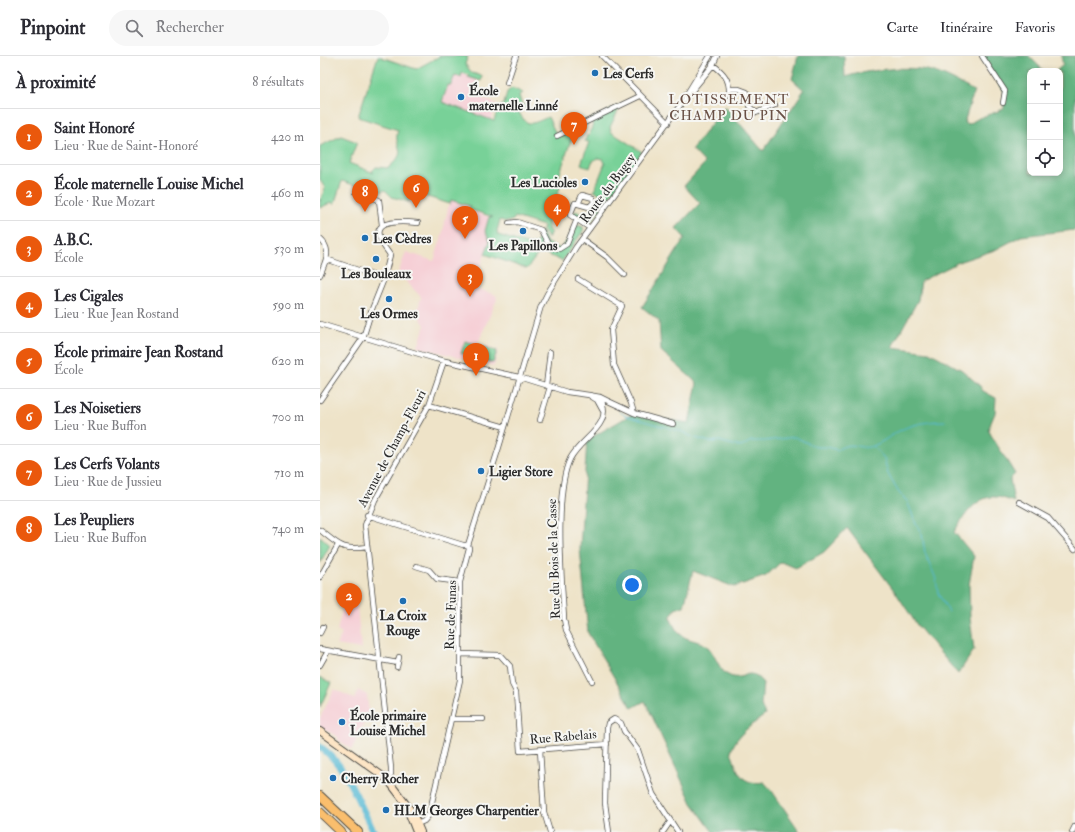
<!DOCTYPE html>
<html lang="fr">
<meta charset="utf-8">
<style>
:root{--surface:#fff;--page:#f7f7f7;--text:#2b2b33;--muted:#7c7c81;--line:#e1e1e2;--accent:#ea580c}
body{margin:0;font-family:"IM FELL Double Pica",serif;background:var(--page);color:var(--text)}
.controls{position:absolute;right:12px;top:12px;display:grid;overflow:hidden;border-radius:8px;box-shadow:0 2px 6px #0003}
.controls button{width:36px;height:36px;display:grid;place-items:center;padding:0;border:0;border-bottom:1px solid var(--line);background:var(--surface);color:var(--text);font:20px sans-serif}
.you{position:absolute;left:312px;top:529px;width:14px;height:14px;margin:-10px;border:3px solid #fff;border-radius:50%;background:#1a73e8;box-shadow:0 0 0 6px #1a73e833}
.badge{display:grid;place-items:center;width:26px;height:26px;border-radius:50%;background:var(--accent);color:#fff;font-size:13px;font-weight:700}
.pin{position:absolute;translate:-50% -33px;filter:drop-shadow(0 1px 2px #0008)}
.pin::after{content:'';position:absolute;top:21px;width:14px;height:12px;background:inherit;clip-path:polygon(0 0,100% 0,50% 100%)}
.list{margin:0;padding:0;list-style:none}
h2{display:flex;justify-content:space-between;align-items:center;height:52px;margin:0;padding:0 16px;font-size:17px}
h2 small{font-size:13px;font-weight:400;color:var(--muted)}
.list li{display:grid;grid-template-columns:26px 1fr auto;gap:12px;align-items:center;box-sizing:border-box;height:56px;padding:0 16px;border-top:1px solid var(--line)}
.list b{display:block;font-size:15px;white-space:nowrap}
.list p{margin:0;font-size:13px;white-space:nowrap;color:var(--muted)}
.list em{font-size:13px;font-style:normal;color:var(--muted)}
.icon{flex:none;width:22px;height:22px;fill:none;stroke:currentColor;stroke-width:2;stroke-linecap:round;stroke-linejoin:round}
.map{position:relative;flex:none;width:755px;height:776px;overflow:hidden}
header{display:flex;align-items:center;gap:24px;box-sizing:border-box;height:56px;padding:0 20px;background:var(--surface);border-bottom:1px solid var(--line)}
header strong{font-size:19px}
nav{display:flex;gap:22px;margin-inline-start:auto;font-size:14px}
.search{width:280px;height:36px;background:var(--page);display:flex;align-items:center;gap:10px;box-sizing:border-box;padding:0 14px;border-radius:22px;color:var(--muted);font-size:15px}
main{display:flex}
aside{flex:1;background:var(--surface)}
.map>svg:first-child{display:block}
.built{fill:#f6cfd6}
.green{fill:#78d198;stroke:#527e62}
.forest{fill:#62b380;stroke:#466f56}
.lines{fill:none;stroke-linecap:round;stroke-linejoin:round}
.stream{stroke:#56bad4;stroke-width:1}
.river{stroke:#56bad4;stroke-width:7}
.street-casing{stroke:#484743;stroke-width:6}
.secondary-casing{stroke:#484743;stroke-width:8}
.highway-casing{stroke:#484743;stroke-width:10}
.street{stroke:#fff;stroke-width:4.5}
.secondary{stroke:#fde5c5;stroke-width:6}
.highway{stroke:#fabe6d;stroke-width:8}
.poi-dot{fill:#1f6fb2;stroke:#f6f6f2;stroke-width:1.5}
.labels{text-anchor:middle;stroke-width:4;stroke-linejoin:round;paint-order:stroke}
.poi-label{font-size:13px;font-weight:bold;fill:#2b2b2b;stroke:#f6f6f2;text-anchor:start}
.street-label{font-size:13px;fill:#2b2b2b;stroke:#f6f6f2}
.neighbourhood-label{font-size:14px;letter-spacing:1px;fill:#695045;stroke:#f6f6f2}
</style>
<header>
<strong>Pinpoint</strong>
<div class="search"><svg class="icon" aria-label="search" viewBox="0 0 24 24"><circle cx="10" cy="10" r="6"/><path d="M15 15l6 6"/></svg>Rechercher</div>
<nav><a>Carte</a><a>Itinéraire</a><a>Favoris</a></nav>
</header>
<main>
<aside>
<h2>À proximité<small>8 résultats</small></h2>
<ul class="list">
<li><span class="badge">1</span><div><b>Saint Honoré</b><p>Lieu · Rue de Saint-Honoré</p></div><em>420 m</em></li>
<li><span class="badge">2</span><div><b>École maternelle Louise Michel</b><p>École · Rue Mozart</p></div><em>460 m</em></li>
<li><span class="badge">3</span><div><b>A.B.C.</b><p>École</p></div><em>530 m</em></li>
<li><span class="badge">4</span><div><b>Les Cigales</b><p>Lieu · Rue Jean Rostand</p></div><em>590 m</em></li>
<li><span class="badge">5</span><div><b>École primaire Jean Rostand</b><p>École</p></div><em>620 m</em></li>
<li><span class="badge">6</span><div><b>Les Noisetiers</b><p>Lieu · Rue Buffon</p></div><em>700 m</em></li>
<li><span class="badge">7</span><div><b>Les Cerfs Volants</b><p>Lieu · Rue de Jussieu</p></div><em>710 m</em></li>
<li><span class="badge">8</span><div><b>Les Peupliers</b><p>Lieu · Rue Buffon</p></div><em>740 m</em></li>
</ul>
</aside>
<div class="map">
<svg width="755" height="776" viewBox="0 0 755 776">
<rect width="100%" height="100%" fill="#f6f6f2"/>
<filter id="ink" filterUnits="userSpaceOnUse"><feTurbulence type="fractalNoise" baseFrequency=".025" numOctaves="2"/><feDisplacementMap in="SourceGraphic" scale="8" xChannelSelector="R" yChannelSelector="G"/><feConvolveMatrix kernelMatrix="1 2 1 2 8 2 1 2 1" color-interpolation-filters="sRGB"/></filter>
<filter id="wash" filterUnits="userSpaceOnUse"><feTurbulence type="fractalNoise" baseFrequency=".012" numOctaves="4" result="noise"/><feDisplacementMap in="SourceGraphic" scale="16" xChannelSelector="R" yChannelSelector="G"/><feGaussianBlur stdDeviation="0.9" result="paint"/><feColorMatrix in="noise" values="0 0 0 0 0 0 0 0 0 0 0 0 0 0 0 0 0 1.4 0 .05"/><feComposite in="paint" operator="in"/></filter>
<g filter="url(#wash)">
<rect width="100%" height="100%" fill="#eee3c8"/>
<path class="built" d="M142 17 158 25 154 33 161 35 159 41 177 48 171 64 122 46 128 29H131L135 19 141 21Z
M131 144 150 150 149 154 169 161 165 175 170 185 160 212 145 219 155 225 158 233 176 239 177 243 158 287 178 294 174 310 98 291 105 269 97 257 101 241 78 217 86 196 114 205 122 180 129 147Z
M35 528 41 593 16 589 22 578 17 575 24 545Z
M14 633 35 643 38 634 47 639 49 657 32 693 18 684V681L0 671V662Z"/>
<path class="green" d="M58 0 96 13 120 0H148L145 8 152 17 162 20 161 25 148 21 149 19 142 17 141 21 135 19 131 29H128L122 46 174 65 178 52 184 48 187 36 192 32 203 37 199 39 202 50 206 48 207 51 199 56C207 73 214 67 228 61L237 80 263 67 265 71 263 77 258 75 255 81H252L238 123 242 125 228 167V174L231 175 228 182 223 173 224 170 195 161 193 164 187 166 180 164 177 175 178 179 210 189 217 186 221 174 227 187 241 193 257 169 263 171V175L242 205 220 195 207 213 165 198 170 185 165 175 169 161H173L149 153 150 150 131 144 130 148 92 136 89 146 72 141 65 134 57 137 22 125 14 149 12 146 0 152V146L5 132 0 124V90L21 80 37 86 29 107 54 117 52 115 56 111 68 112C91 93 72 93 78 74L38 61Z
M301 49 290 71 291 76 322 96 270 167H265L253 158 256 155 267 162 284 139 274 135 285 107 283 103 277 102 272 106 270 112 261 108 269 86 265 85 267 79 269 80 273 68 269 64Z
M145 285 177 295 173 307 141 297Z
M0 480 10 489 0 507Z
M0 621 11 627 0 651Z"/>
<path class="forest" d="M478 0H524L525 21C547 14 589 9 611 15 626 19 640 28 654 35L644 67 649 68 659 62 684 53V35L661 0H709L724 15H710V117H740V15H736L743 9 741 0H755V174L701 180 675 194 641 205 601 225 598 244 572 291 609 296 642 314 660 330 663 335 676 342 675 357 668 374 695 418 690 423 694 446C688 444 682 441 676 441 656 439 643 462 634 476L654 500 649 529 650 562 654 594 638 618 597 569 576 537 527 472 504 496 476 512 461 506 446 520 414 531 373 515 364 550 355 553 350 562C353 567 356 575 360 578 367 585 381 584 388 591 396 599 399 616 410 620 426 626 427 608 443 627L441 649 445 659C432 669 417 678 411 695 417 714 420 730 444 726L452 735 480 776H393L372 747 325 645 312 652 268 577 260 493 267 384 312 358 369 367 377 327 341 295 339 265 322 251 365 182 356 172 380 147 364 130 385 107 372 93 405 50 443 95 484 34 472 23Z"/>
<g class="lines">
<path class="stream" d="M299 355 306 360 363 376 372 381 390 386 399 385 421 391 431 385H445L475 381 496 391H508L517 394C534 383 538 395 553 390 561 387 569 381 577 376 590 368 610 365 625 365
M553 390 564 402 568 418 579 437 587 445 596 468 602 478 605 497 616 523 618 537 629 556"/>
<path class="river" d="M0 691C27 708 39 750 54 776"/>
</g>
</g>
<g filter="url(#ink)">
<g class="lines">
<g class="street-casing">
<path id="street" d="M282 0 348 67
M662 0 685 35 683 47
M392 8C404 17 410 23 409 39
M187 27 196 0
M410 33H419L427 36 429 50 436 57 455 49
M365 41 390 0
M237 80 320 40
M36 136 59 144 62 169
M258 148 262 139 273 142 274 146 269 151 255 147 250 159 270 172
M189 167 197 166 221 174 229 190 239 193 247 188 257 163
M0 183C13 194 5 206 0 219
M262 183 287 201 305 219
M6 203 64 223
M258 223 302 250 291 274 294 309 311 347 314 357
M0 268 116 303 199 321 247 336 269 339
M226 330 230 296
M0 344 43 282 52 253 64 223 70 199C67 194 62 189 60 183 50 162 88 166 98 167
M277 344H286L280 341 269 339 277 344 283 355
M286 344 314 357 353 368
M109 349 185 371
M220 364 230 331
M699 446 728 462 755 493
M47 459 143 489H148
M0 474C19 489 22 495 47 491
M96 510 109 514 117 523 140 526
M0 521 18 489
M0 577 3 571
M0 593 78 607
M140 598 180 599 190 610 192 628 196 636 200 695 287 688
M0 609 8 595
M77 611 79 601
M272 625 246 574 244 563C242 526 234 436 250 403 262 380 295 370 280 341
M131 663H163
M220 694 224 756 230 776
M67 723 71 718V712L45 469 55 444 109 349 124 305
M95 769 104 765 109 759 140 624V526L149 492 148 489 179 391 221 250 227 238 256 191 361 48 393 9 397 0
M289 776 285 747 287 672 288 667 294 663 301 667 304 675 318 694 333 738 358 776
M343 776 350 766
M752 776 755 770"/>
</g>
<g class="secondary-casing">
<path id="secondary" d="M0 675 67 723 93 757 101 776
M87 753 96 776"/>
</g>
<g class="highway-casing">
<path id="highway" d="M0 740 38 776
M0 756 21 776"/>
</g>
<use href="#street" class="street"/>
<use href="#secondary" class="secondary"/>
<use href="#highway" class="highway"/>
</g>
</g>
<g class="poi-dot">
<circle cx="275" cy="17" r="4"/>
<circle cx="141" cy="41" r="4"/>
<circle cx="265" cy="126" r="4"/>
<circle cx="203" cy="175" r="4"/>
<circle cx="45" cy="182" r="4"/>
<circle cx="56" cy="203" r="4"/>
<circle cx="69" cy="243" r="4"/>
<circle cx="161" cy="415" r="4"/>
<circle cx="83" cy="545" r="4"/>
<circle cx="22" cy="666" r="4"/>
<circle cx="13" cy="722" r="4"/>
<circle cx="66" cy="754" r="4"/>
</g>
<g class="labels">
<g class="poi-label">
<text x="283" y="22">Les Cerfs</text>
<text x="149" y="39">École<tspan x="149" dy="15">maternelle Linné</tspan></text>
<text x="257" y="131" text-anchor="end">Les Lucioles</text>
<text x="53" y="187">Les Cèdres</text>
<text x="203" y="194" text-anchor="middle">Les Papillons</text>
<text x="56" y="222" text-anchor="middle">Les Bouleaux</text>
<text x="69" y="262" text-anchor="middle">Les Ormes</text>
<text x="169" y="420">Ligier Store</text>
<text x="83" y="564" text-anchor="middle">La Croix<tspan x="83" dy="15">Rouge</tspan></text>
<text x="30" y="664">École primaire<tspan x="30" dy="15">Louise Michel</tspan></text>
<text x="21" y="727">Cherry Rocher</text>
<text x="74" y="759">HLM Georges Charpentier</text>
</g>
<g class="street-label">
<text transform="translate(287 132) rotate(-53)" y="5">Route du Bugey</text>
<text transform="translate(71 392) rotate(-62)" y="5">Avenue de Champ-Fleuri</text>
<text transform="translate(233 503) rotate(-92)" y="5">Rue du Bois de la Casse</text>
<text transform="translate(130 559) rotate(-88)" y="5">Rue de Funas</text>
<text transform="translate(243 680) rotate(-5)" y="5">Rue Rabelais</text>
</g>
<g class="neighbourhood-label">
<text x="409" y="48">LOTISSEMENT<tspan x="409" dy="16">CHAMP DU PIN</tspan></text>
</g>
</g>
</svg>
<div class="controls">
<button>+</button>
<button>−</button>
<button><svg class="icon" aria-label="locate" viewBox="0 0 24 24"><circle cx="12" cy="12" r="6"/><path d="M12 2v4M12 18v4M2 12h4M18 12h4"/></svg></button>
</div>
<div class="you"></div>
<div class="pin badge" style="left:156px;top:320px">1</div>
<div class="pin badge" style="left:29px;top:560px">2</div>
<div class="pin badge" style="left:150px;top:241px">3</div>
<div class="pin badge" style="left:237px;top:171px">4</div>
<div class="pin badge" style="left:145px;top:183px">5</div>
<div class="pin badge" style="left:96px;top:152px">6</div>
<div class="pin badge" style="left:254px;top:89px">7</div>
<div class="pin badge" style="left:45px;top:156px">8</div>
</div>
</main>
